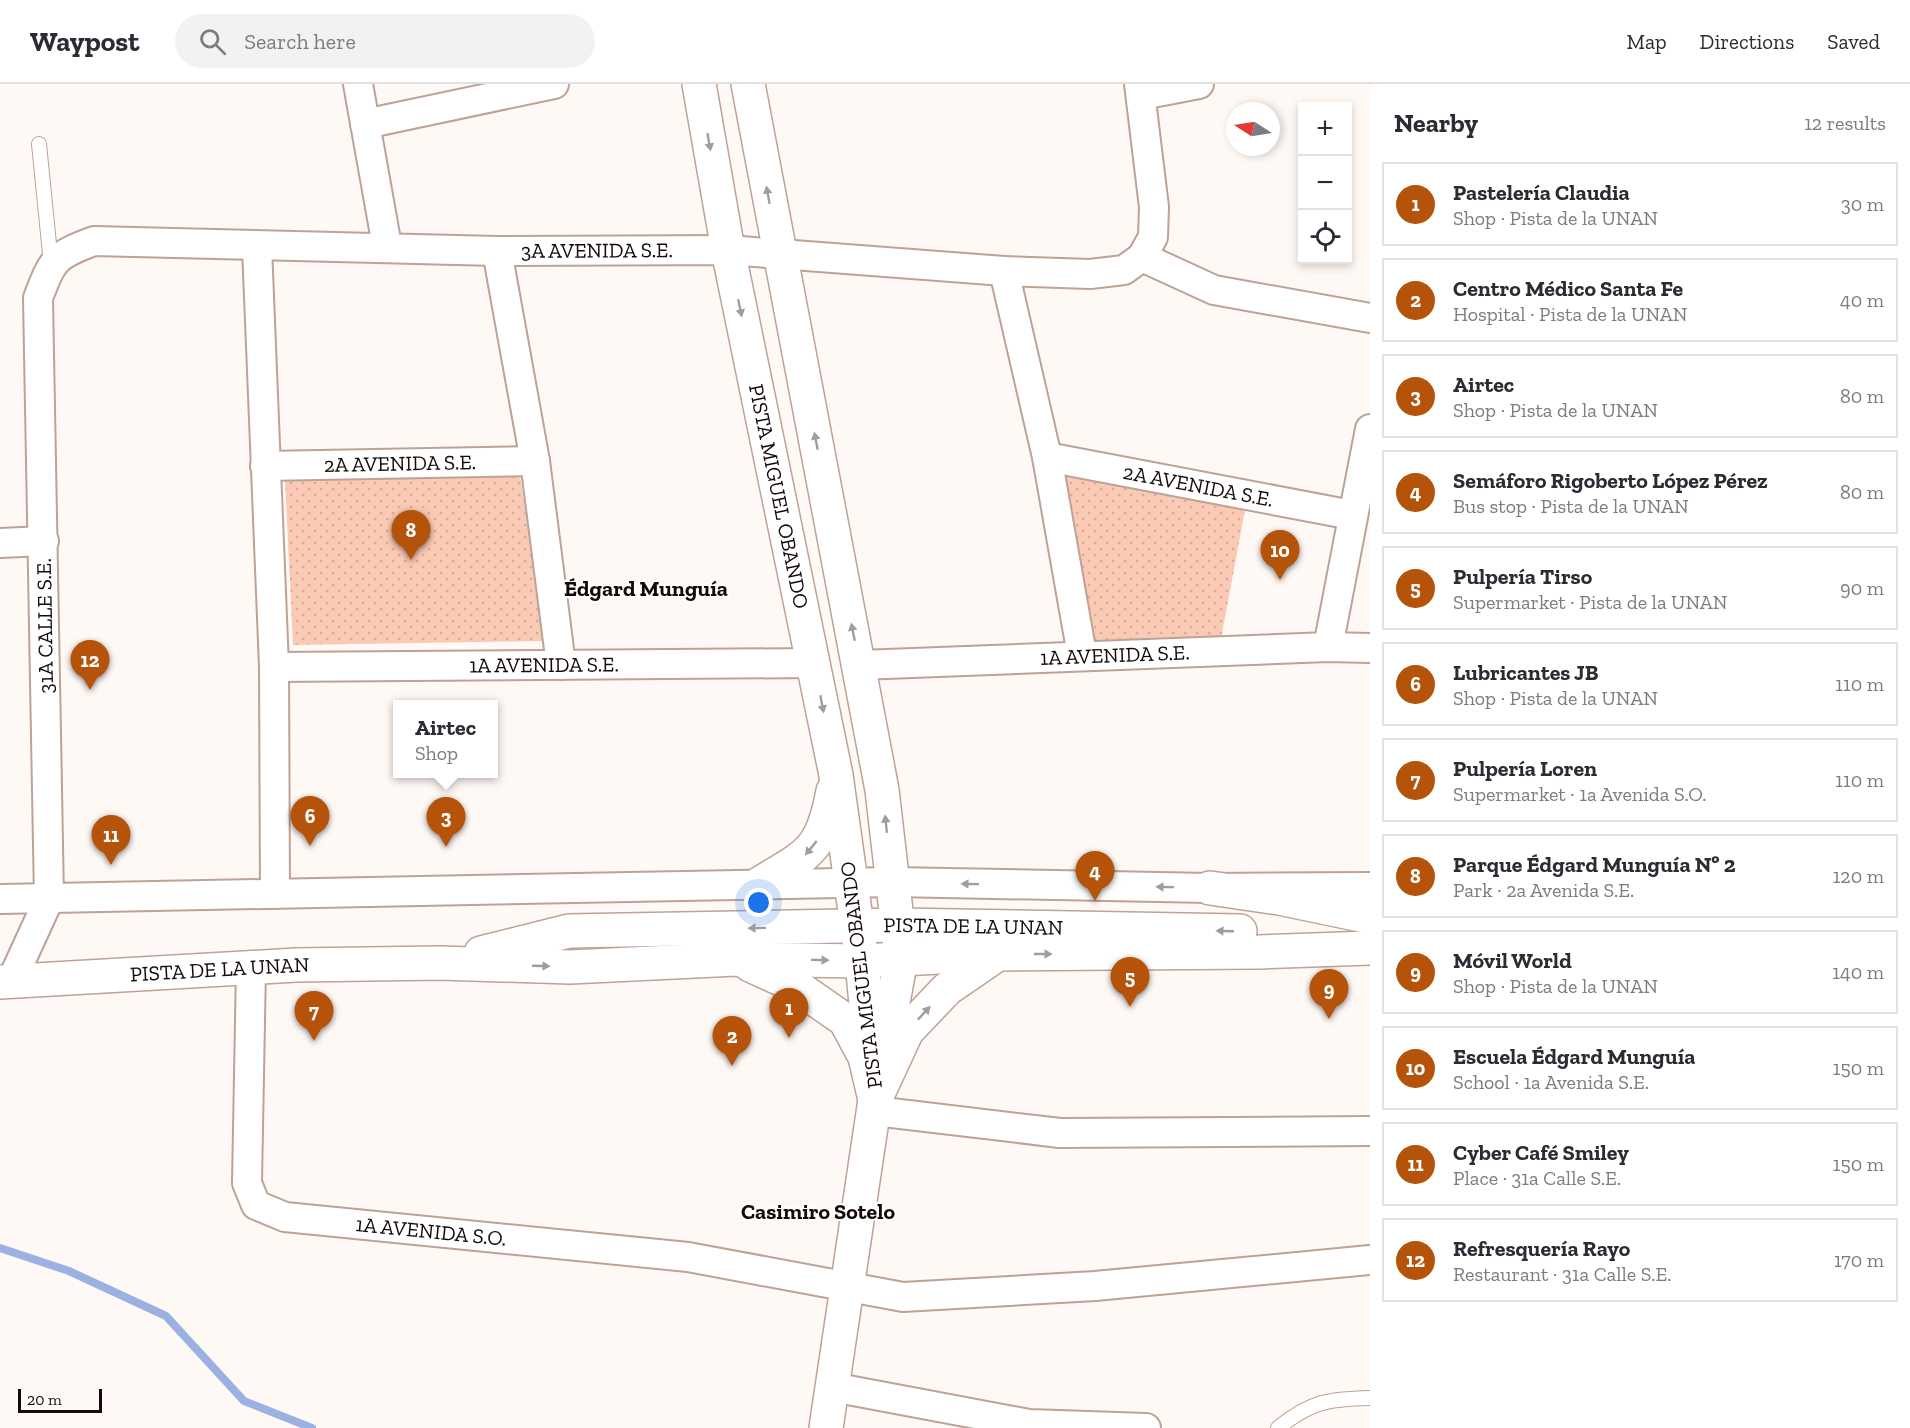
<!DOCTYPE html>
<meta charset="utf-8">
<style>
:root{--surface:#fff;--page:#f2f2f3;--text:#2b2b33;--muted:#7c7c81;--line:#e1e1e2;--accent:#b45309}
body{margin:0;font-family:"Zilla Slab",serif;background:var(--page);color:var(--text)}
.controls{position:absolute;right:18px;top:18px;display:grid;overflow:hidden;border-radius:0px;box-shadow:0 3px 9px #0003}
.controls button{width:54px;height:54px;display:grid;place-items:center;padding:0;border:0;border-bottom:2px solid var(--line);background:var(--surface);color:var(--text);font:30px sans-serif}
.compass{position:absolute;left:1226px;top:18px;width:54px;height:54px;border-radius:50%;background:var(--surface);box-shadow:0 3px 9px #0003;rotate:282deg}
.scale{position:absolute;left:18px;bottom:15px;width:84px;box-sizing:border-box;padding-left:6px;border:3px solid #140a07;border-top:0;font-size:16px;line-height:21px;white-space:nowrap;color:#140a07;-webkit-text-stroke:4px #fff;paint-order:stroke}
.you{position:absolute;left:759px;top:819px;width:21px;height:21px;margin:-15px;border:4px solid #fff;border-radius:50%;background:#1a73e8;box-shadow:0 0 0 9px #1a73e833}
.badge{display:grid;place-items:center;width:39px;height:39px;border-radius:50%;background:var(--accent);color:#fff;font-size:20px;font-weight:700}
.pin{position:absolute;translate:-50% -50px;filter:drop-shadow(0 2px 3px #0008)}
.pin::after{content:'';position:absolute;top:32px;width:21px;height:18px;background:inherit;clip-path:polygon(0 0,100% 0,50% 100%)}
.popup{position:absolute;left:393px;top:616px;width:105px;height:78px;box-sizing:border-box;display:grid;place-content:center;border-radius:0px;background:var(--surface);filter:drop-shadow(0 2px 4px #0005);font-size:20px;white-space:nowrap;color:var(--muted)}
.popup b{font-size:22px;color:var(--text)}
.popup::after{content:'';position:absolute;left:50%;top:100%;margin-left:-12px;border:12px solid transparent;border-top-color:var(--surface)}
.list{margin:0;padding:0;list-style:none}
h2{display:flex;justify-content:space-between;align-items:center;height:78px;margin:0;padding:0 24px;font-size:26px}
h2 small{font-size:20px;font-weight:400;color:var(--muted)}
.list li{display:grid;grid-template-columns:39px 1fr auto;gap:18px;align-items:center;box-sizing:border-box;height:84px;margin:0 12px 12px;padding:0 12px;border:2px solid var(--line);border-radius:0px}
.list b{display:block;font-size:22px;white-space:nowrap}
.list p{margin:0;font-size:20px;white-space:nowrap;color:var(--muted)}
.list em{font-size:20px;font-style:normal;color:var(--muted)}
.icon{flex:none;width:33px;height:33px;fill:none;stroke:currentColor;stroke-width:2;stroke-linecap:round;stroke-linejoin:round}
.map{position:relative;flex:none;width:1370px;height:1344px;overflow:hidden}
header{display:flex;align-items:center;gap:36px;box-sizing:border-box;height:84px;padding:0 30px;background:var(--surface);border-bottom:2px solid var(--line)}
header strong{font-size:28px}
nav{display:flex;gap:33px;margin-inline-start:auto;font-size:21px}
.search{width:420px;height:54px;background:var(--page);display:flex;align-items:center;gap:15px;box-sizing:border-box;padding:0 21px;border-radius:33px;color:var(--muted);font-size:22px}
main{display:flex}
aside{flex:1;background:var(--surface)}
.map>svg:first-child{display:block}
.park{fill:url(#park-dots)}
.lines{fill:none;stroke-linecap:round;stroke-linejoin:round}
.stream{stroke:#9ab1e2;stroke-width:8}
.service-casing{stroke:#bea296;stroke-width:16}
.minor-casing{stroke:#bea296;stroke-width:32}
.tertiary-casing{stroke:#bea296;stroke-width:36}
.secondary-casing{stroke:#bea296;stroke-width:36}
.service{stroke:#fff;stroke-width:14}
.minor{stroke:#fff;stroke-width:28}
.tertiary{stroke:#fff;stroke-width:33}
.secondary{stroke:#fff;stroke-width:33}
.oneway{fill:#a19d9c}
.labels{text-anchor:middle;stroke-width:4.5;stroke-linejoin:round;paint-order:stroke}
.street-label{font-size:21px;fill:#140a07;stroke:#fff}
.neighbourhood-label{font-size:22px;font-weight:bold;fill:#140a07;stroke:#fff}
</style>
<header>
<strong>Waypost</strong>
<div class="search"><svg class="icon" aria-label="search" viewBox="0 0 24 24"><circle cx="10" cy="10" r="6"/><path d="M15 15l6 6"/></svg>Search here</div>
<nav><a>Map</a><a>Directions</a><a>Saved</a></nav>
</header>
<main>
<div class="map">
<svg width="1370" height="1344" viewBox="0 0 1370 1344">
<defs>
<pattern id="park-dots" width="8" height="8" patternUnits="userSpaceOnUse" patternTransform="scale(1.5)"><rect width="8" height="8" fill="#facab5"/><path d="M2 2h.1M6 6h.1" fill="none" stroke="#d5ac9a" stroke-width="1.8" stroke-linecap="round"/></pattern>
</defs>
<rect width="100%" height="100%" fill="#fff9f6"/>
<path class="park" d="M520 391 545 557 293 561 285 396Z
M1066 392 1245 426 1221 555 1093 560Z"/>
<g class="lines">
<path class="stream" d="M0 1164 69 1187 166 1232 244 1317 312 1344"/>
<g class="service-casing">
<path id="service" d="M39 60 51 180
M1278 1344C1311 1317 1329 1315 1370 1314"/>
</g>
<g class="minor-casing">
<g id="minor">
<path d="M358 0 387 162"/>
<path d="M1142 11 1199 0"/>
<path d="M365 40 554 0"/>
<path d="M257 163 274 583 275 810"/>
<path d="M497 167 535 377 561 581"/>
<path d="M1142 173 1214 206 1370 234"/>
<path d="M1004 187 1047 373 1082 571"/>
<path id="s1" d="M1047 373 1352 431"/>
<path id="s2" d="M265 382 535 377"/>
<path d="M0 459 44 457"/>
<path d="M1328 563 1370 345"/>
<path id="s3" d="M860 581 1328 563 1370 564"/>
<path id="s4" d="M274 583 814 579"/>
<path d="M0 815 892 798 1210 804 1370 803"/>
<path id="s5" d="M251 883 247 1099 256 1121 285 1133 688 1173 903 1213 1095 1202 1370 1176"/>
<path id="s6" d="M11 898 49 815 38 214C53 175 54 172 94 157L497 167 728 166 1004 187 1090 190 1124 186 1142 173 1153 153 1154 123 1139 0"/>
<path d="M875 1027 1060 1049 1370 1047"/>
<path d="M832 1303 1029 1340 1146 1344"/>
</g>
</g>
<g class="tertiary-casing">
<path id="tertiary" d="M862 877 871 975
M826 1344 875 1016 901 875"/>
</g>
<g class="secondary-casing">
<g id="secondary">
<path id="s7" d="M699 0 728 166 836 691 860 863"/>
<path d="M748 0 882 706 900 862"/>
<path d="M759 800C808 770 822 768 833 707"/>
<path d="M1210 804 1279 814 1370 833"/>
<path id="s8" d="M481 869 569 847 898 841 1240 847"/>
<path d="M750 881 796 902 845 936 865 973 875 1016"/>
<path id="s9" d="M0 898 296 881 440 879 570 883 736 875 862 877 998 870 1259 868 1370 864"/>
<path d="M875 1016 907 947 947 905 998 870"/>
</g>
</g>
<use href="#service" class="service"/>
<use href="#minor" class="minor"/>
<use href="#tertiary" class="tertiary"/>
<use href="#secondary" class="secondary"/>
</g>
<defs><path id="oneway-solid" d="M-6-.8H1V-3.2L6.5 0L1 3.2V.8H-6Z" transform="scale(1.5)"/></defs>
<g class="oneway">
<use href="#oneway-solid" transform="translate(709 58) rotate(80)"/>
<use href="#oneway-solid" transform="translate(768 111) rotate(-100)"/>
<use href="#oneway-solid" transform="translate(740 224) rotate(78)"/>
<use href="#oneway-solid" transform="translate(816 357) rotate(-101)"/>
<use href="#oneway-solid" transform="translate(853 548) rotate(-101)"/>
<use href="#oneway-solid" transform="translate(822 620) rotate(79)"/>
<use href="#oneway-solid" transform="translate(886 740) rotate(-96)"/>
<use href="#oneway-solid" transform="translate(811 764) rotate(129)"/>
<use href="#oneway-solid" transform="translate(970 800) rotate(-179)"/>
<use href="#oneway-solid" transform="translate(1165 803) rotate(-179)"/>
<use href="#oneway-solid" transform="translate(757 844) rotate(179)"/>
<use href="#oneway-solid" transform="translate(1225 847) rotate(-178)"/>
<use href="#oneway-solid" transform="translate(1043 870)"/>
<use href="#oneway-solid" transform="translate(820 876) rotate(1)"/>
<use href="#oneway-solid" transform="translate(541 882) rotate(2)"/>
<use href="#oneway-solid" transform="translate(924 929) rotate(-47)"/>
</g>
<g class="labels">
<g class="street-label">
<text dy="7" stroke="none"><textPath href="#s6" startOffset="1280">3A AVENIDA S.E.</textPath></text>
<text dy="7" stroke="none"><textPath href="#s2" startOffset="135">2A AVENIDA S.E.</textPath></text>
<text dy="7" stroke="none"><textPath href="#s1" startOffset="154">2A AVENIDA S.E.</textPath></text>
<text dy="7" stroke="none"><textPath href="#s7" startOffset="420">PISTA MIGUEL OBANDO</textPath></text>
<text transform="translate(45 542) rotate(-91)" y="7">31A CALLE S.E.</text>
<text dy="7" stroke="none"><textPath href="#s3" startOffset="255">1A AVENIDA S.E.</textPath></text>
<text dy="7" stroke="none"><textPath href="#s4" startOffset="270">1A AVENIDA S.E.</textPath></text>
<text dy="7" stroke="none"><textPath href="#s8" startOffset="495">PISTA DE LA UNAN</textPath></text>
<text dy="7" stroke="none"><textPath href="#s9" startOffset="220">PISTA DE LA UNAN</textPath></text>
<text transform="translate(861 891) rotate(-97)" y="7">PISTA MIGUEL OBANDO</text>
<text dy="7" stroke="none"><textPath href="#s5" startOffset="418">1A AVENIDA S.O.</textPath></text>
</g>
<g class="neighbourhood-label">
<text x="646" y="512">Édgard Munguía</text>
<text x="818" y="1135">Casimiro Sotelo</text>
</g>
</g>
</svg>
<div class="controls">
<button>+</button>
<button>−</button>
<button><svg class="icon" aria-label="locate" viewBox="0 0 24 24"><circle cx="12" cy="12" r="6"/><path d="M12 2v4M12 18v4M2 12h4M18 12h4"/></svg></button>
</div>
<svg class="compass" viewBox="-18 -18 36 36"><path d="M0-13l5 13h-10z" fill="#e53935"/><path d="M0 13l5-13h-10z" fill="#7c7c81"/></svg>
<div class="scale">20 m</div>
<div class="you"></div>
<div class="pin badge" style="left:789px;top:954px">1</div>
<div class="pin badge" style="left:732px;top:982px">2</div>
<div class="pin badge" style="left:446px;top:763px">3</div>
<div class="popup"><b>Airtec</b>Shop</div>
<div class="pin badge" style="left:1095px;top:817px">4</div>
<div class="pin badge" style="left:1130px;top:923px">5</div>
<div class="pin badge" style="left:310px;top:762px">6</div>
<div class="pin badge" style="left:314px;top:957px">7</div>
<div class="pin badge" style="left:411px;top:476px">8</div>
<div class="pin badge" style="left:1329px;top:935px">9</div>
<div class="pin badge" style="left:1280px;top:496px">10</div>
<div class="pin badge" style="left:111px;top:781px">11</div>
<div class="pin badge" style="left:90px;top:606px">12</div>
</div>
<aside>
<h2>Nearby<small>12 results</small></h2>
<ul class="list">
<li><span class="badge">1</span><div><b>Pastelería Claudia</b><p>Shop · Pista de la UNAN</p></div><em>30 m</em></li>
<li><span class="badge">2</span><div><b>Centro Médico Santa Fe</b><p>Hospital · Pista de la UNAN</p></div><em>40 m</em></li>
<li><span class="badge">3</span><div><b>Airtec</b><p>Shop · Pista de la UNAN</p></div><em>80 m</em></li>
<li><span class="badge">4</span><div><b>Semáforo Rigoberto López Pérez</b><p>Bus stop · Pista de la UNAN</p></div><em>80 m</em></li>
<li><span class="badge">5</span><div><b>Pulpería Tirso</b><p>Supermarket · Pista de la UNAN</p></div><em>90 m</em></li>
<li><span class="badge">6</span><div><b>Lubricantes JB</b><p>Shop · Pista de la UNAN</p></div><em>110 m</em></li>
<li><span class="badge">7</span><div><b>Pulpería Loren</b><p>Supermarket · 1a Avenida S.O.</p></div><em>110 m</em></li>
<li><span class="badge">8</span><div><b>Parque Édgard Munguía Nº 2</b><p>Park · 2a Avenida S.E.</p></div><em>120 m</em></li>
<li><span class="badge">9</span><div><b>Móvil World</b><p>Shop · Pista de la UNAN</p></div><em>140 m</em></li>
<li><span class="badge">10</span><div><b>Escuela Édgard Munguía</b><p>School · 1a Avenida S.E.</p></div><em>150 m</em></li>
<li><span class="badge">11</span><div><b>Cyber Café Smiley</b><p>Place · 31a Calle S.E.</p></div><em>150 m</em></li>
<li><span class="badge">12</span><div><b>Refresquería Rayo</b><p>Restaurant · 31a Calle S.E.</p></div><em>170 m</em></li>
</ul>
</aside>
</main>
